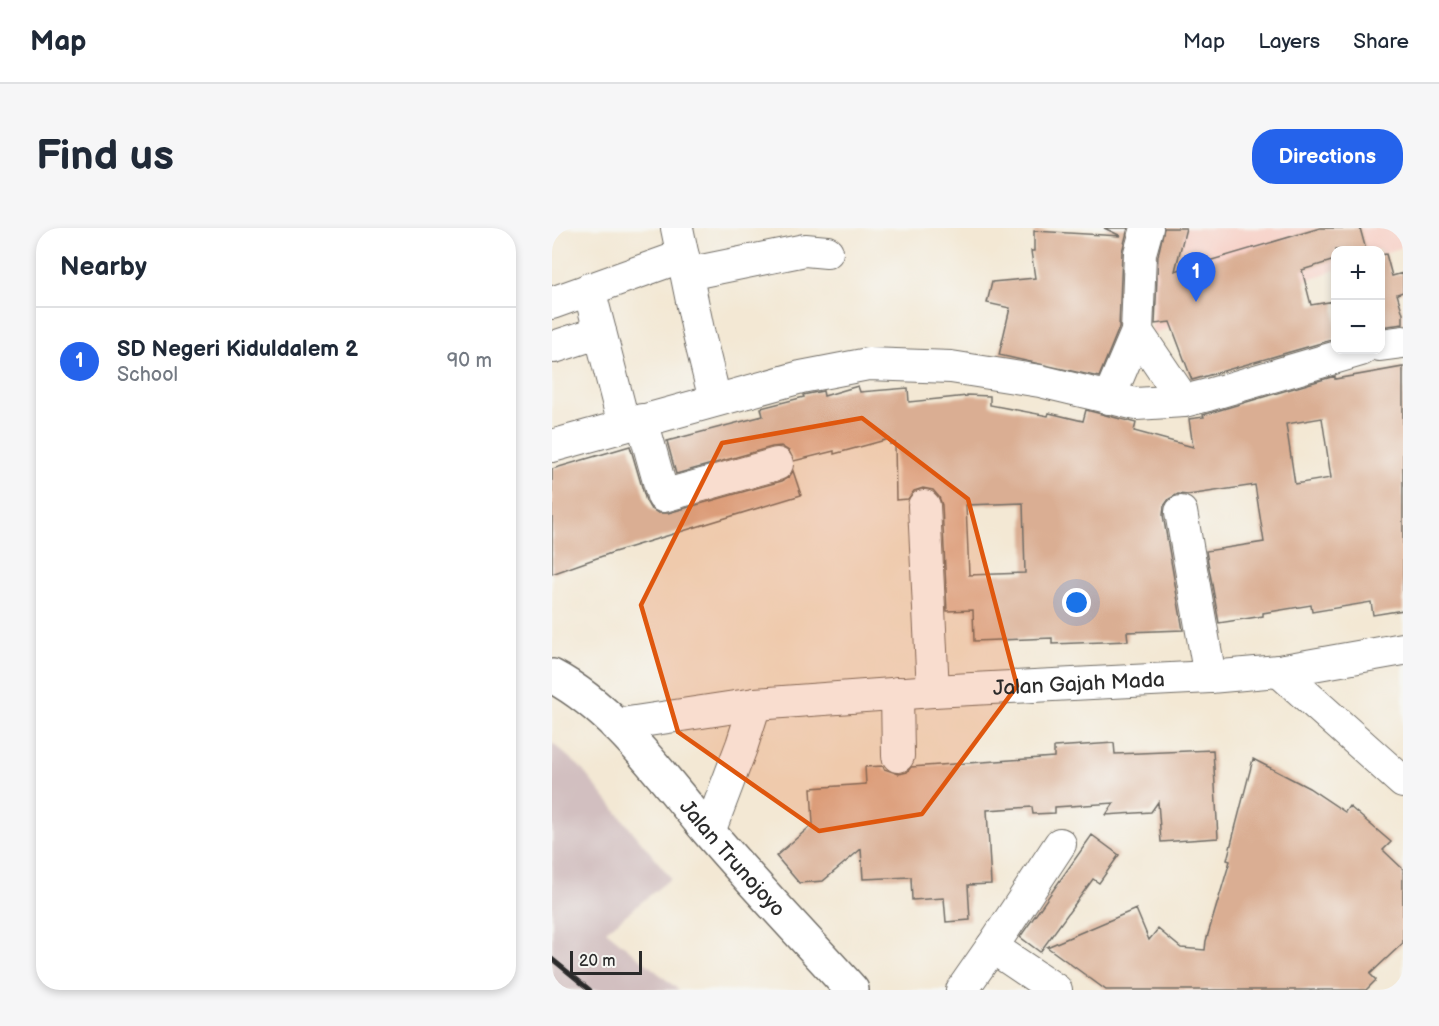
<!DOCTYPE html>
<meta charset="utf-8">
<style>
:root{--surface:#fff;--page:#f6f6f7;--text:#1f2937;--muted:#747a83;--line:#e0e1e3;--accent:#2563eb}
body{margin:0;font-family:"Balsamiq Sans",sans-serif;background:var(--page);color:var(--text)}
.controls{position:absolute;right:18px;top:18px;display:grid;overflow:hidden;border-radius:12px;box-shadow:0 3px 9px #0003}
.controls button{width:54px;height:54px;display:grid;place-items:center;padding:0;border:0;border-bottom:2px solid var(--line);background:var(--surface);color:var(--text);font:30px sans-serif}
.scale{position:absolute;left:18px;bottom:15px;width:72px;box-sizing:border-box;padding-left:6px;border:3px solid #2b2b2b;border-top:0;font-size:16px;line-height:21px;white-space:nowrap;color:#2b2b2b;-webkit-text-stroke:4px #f6f6f2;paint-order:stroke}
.you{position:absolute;left:525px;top:375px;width:21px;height:21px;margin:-15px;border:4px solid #fff;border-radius:50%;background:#1a73e8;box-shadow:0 0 0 9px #1a73e833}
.badge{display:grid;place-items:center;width:39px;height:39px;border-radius:50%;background:var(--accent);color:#fff;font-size:20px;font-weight:700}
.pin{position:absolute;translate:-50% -50px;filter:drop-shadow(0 2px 3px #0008)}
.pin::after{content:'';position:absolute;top:32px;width:21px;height:18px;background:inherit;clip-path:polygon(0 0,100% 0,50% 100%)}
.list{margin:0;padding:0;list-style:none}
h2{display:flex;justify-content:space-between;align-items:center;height:78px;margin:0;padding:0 24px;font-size:26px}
h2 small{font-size:20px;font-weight:400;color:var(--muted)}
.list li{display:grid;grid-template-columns:39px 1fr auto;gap:18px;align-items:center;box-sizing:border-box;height:108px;padding:0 24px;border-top:2px solid var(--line)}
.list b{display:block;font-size:22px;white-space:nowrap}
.list p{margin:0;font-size:20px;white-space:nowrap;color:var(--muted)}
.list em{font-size:20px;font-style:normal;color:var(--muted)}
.map{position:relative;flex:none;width:851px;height:762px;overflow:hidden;border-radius:24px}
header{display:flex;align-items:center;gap:36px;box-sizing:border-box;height:84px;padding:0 30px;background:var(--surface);border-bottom:2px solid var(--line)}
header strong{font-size:28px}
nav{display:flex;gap:33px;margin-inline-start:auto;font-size:21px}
.intro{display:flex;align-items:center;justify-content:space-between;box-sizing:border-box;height:144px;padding:0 36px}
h1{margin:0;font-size:42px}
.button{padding:15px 27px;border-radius:24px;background:var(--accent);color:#fff;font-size:21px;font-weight:700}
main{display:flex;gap:36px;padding:0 36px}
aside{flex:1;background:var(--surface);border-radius:24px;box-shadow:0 3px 9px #0003}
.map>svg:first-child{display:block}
.built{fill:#f7d1c8}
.industrial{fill:#d2bfc0}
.building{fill:#daae93;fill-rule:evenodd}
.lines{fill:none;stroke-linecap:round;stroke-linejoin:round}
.minor-casing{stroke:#716d66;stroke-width:34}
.major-casing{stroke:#716d66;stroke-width:36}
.minor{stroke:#fff;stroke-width:32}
.major{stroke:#fff;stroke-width:33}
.rail{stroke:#2b2b2b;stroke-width:4.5}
.marked{fill:#df570e;fill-opacity:0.2;stroke:#df570e;stroke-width:4.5;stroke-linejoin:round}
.labels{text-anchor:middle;stroke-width:6;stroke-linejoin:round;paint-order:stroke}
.street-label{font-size:21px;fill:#2b2b2b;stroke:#f6f6f2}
</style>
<header>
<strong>Map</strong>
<nav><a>Map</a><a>Layers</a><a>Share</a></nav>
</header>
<div class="intro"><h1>Find us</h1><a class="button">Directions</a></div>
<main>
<aside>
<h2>Nearby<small></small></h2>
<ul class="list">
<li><span class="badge">1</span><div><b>SD Negeri Kiduldalem 2</b><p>School</p></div><em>90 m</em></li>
</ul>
</aside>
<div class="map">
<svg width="851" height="762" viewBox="0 0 851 762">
<rect width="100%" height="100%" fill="#f6f6f2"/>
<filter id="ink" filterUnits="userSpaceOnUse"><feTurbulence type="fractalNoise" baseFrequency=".0167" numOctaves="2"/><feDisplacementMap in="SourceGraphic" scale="12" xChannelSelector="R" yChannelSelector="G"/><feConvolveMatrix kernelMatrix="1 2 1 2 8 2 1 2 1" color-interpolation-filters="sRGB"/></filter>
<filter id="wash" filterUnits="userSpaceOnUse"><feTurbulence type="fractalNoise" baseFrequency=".008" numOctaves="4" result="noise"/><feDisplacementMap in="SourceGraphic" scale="24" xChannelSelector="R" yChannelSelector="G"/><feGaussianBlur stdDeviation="1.35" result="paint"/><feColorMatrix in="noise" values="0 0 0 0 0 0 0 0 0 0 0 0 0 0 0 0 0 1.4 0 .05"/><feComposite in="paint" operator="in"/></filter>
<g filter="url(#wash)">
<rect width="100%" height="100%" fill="#f3e8d4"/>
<path class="built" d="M602 0H851V19L829 27 828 22H784L783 42 600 106Z"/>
<path class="industrial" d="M0 515 27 538 119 650 54 703 127 762H0Z"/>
<g id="blocks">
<path class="building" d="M552 0H576L570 24 567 100 547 149 447 127 458 80 435 75 440 54 483 50 479 23H482V3L569 8Z
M612 0H634L623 43 768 0H808L814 22H783V32L750 42 759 77 783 73V111L640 152 618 94 603 96 606 28Z
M834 26 840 48 851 45V64L845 66 851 86V96L828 99V27Z
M851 139V382L821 387 819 374 760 384 759 377 711 385V388L667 395 654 323 712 314 703 257 636 267 626 266 617 271 612 278 611 287 631 402 575 404 576 413 500 416V410L422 413 421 382 395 383 390 277 387 269 381 262 371 260 362 263 356 271 344 272 343 215 338 216 337 211 282 226V223L242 233 237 223 229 218 220 219 124 246 115 213 211 188 209 180 252 169 251 167 271 163 272 168 306 158 308 164 356 160 357 174 415 168V167L438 168V177L496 188 497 185 531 193 534 182 584 195 582 203 641 219 637 191 652 189 651 187 783 148V151ZM770 190 779 250 743 256 734 196ZM471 275 473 345 417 347 414 277Z
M78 218 94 273 98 280 106 285H116L230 253 237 249 241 243 249 267 59 325 0 346V241Z
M562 515 563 526 661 522 666 610 609 614 606 574 599 584 554 587 562 575 503 579V585L481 586 480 579 435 582 439 656 416 657 418 692 394 694 392 670 360 672 359 649 311 651 309 621 271 653 247 655 224 628 261 596 259 560 314 556 313 539 331 538 332 541 347 546 355 544 359 539 502 529V519Z
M701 531 757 560 793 584 797 578 839 614 831 622 851 641V715L818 746 824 752 814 762H554L495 719 584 681 597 712 606 701 629 720 653 722 654 713 678 633 675 632Z
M540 607 567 627 547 655 541 651 488 724 468 709Z"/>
</g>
</g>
<g filter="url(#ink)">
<use href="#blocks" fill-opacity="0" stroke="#716d66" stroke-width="1.5"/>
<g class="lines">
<g class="minor-casing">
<g id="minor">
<path d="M125 0 147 107 163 172"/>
<path d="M135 46 253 22 275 24"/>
<path d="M37 61 72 197"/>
<path d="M0 75 131 28"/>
<path d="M585 104 632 173"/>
<path d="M828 117 851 114"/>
<path d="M2 119 48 104"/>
<path d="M557 170 585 104 588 25 595 0"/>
<path d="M90 192 111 268 225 236"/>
<path d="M0 218 249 149 316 136 399 139 488 153 584 176 632 173 656 167 809 122"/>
<path d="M372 278 381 463"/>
<path d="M629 284 658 449"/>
<path d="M727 443 851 554"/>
<path d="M345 465 346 528"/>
<path id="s1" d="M63 497 203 476 381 463 658 449 727 443 851 421"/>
<path d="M157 604 190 517 203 476"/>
<path d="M440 719 508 616"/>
<path d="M410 762 440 719 504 762"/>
</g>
</g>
<g class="major-casing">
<g id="major">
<path id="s2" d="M0 448C64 482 109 548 155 602 202 657 252 709 300 762"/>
</g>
</g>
<use href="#minor" class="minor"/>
<use href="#major" class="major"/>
<path class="rail" d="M0 731 38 762"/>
</g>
</g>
<path class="marked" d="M310 190 416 271 465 458 370 586 267 603 126 504 89 377 170 215Z"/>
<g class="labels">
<g class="street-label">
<text dy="7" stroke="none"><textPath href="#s1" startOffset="466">Jalan Gajah Mada</textPath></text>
<text dy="7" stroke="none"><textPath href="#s2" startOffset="258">Jalan Trunojoyo</textPath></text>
</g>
</g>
</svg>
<div class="controls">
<button>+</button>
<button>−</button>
</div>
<div class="scale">20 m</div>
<div class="you"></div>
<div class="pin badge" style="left:644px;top:74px">1</div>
</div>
</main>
